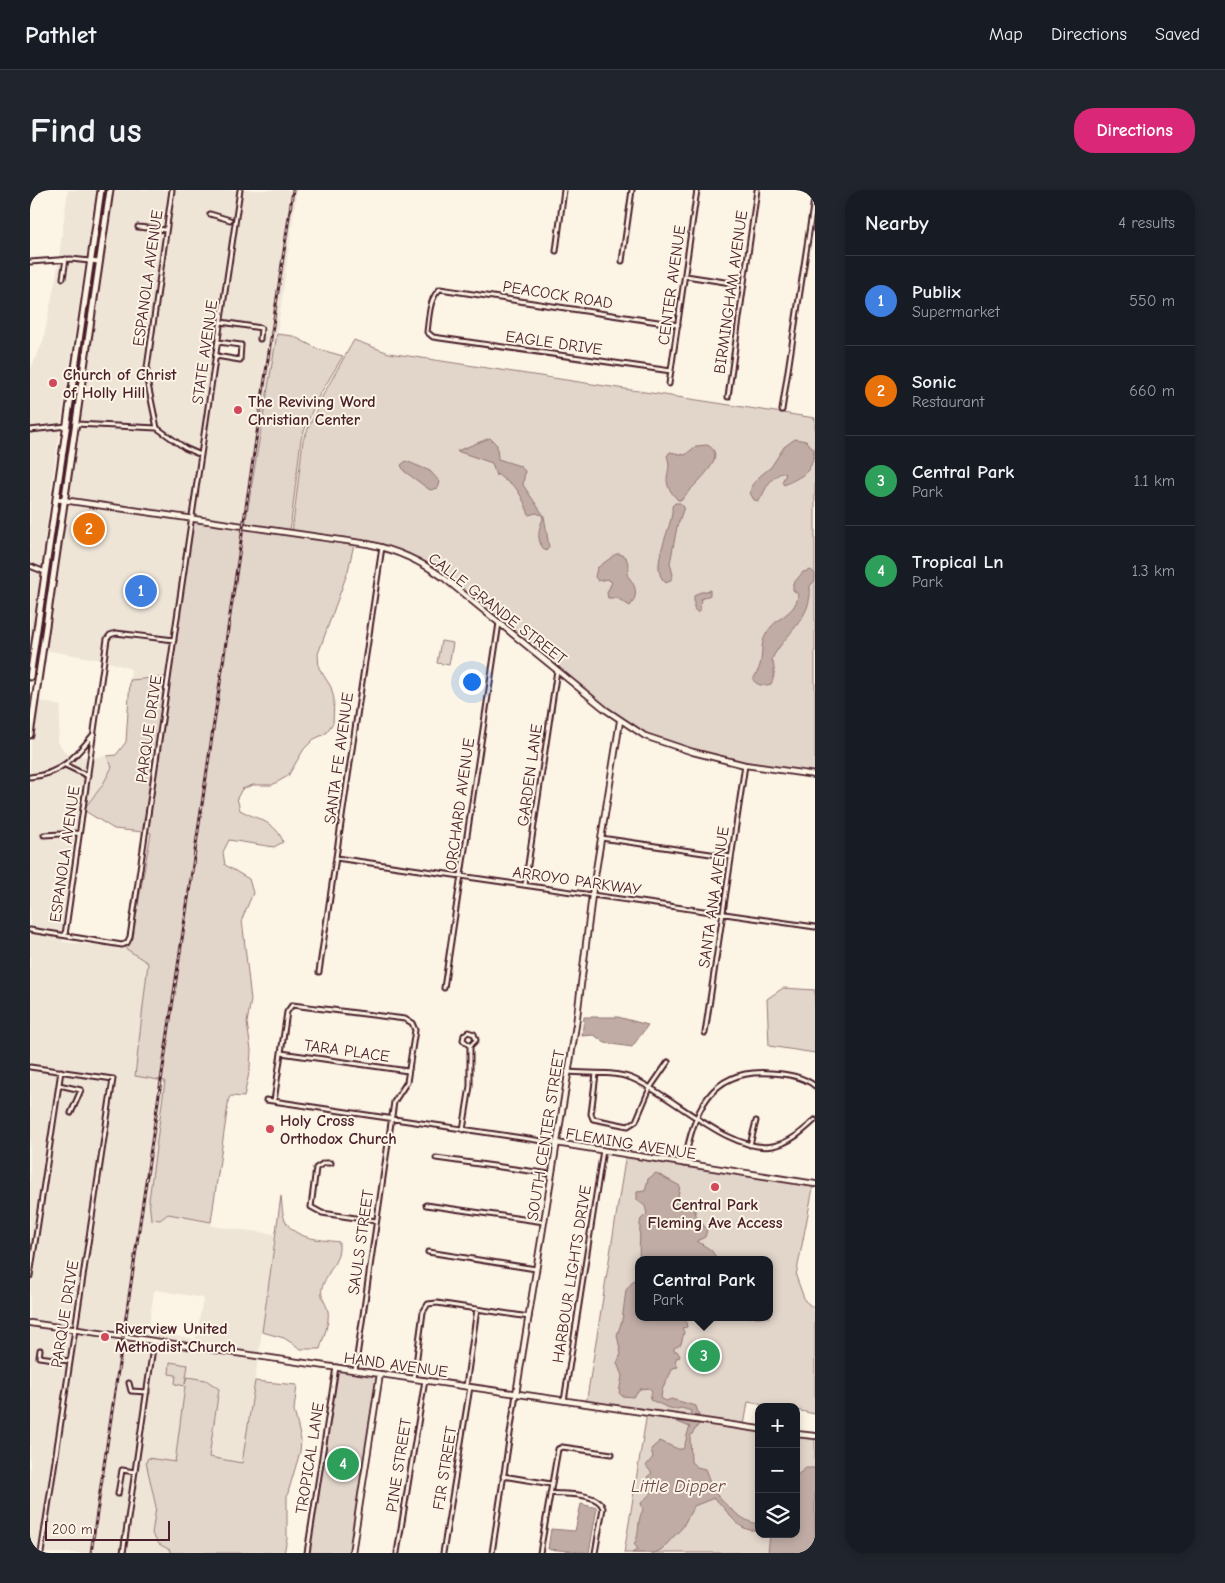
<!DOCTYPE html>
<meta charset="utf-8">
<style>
:root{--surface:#171b24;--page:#20242c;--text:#f1f3f6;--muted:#9ea1a6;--line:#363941;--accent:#db2777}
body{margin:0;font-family:"Comic Neue",sans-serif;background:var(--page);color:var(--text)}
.controls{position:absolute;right:15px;bottom:15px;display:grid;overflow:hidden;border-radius:10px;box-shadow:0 2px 8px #0003}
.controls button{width:45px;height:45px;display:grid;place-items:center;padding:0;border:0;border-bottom:1px solid var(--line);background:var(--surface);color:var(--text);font:25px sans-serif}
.scale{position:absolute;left:15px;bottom:12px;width:125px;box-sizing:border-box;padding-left:5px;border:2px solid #4a1f2b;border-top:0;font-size:14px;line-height:18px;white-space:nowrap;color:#4a1f2b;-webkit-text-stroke:4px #fcf5e5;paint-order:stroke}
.you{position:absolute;left:441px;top:491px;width:18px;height:18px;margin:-12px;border:4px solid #fff;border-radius:50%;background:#1a73e8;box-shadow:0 0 0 8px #1a73e833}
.badge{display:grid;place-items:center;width:32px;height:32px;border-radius:50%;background:var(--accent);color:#fff;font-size:16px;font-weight:700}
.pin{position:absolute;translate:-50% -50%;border:2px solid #fff;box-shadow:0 1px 5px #0006}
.popup{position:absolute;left:605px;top:1066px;width:138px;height:65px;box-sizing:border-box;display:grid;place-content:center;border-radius:10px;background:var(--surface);filter:drop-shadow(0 1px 4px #0005);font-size:16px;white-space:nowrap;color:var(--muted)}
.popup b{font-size:19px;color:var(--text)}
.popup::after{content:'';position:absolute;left:50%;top:100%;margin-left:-10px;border:10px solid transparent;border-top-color:var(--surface)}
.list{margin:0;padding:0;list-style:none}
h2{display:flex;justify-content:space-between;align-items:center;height:65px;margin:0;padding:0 20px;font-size:21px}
h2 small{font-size:16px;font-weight:400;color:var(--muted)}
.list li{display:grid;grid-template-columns:32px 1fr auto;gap:15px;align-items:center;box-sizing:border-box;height:90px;padding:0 20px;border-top:1px solid var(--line)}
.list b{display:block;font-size:19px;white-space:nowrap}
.list p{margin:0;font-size:16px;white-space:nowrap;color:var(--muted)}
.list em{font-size:16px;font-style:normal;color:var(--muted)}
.icon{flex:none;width:28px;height:28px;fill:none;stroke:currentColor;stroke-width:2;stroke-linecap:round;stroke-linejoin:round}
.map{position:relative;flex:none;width:785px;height:1363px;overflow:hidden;border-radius:20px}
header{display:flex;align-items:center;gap:30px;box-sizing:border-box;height:70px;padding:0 25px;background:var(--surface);border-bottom:1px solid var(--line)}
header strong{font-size:24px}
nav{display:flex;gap:28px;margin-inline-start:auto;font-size:18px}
.intro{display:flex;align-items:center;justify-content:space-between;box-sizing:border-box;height:120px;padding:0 30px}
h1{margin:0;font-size:35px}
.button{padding:12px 22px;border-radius:20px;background:var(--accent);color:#fff;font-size:18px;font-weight:700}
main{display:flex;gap:30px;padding:0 30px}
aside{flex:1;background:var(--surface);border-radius:20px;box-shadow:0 2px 8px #0003}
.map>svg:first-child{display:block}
.built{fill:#eee5d7;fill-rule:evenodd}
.green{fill:#e2d5ca;stroke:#967a7a;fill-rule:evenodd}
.water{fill:#c0aca5;stroke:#917474}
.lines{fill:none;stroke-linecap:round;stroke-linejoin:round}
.street-casing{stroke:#4a1f2b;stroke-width:7}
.secondary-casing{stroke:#4a1f2b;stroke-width:8}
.primary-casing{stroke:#4a1f2b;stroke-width:9}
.street{stroke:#fcf5e5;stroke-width:3}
.secondary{stroke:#fcf5e5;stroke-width:4.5}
.primary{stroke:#fcf5e5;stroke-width:5}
.rail-casing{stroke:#4a1f2b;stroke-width:3}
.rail{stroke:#fcf5e5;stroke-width:1;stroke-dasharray:4;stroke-linecap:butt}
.poi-dot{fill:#d1495b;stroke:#fcf5e5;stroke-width:2}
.labels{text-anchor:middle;stroke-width:4;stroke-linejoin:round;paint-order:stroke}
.street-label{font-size:16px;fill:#4a1f2b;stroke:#fcf5e5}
.poi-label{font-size:16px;font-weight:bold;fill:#4a1f2b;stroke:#fcf5e5;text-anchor:start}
.water-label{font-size:18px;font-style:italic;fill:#6d4950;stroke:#fcf5e5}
</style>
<header>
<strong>Pathlet</strong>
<nav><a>Map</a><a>Directions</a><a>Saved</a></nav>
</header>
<div class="intro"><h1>Find us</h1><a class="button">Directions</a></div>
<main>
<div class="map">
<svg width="785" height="1363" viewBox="0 0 785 1363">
<rect width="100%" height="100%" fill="#fcf5e5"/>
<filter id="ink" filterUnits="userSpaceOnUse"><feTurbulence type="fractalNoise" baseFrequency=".02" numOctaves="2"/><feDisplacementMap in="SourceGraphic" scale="10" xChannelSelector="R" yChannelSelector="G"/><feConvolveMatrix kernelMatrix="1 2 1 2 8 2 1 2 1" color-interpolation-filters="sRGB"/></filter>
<g filter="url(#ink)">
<path class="built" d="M38 0H66L56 68 29 66Z
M82 0H140L134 38 107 35 106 39 134 42 114 185 124 235 49 231Z
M144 0H207L170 261 156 255 129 237 118 185ZM180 21 202 28 201 32 178 26Z
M212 0H267L247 144 215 335 164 326 188 168 210 172 212 170 215 159 212 152 190 150 192 134 229 140 227 151H231L234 139 232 136 193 130Z
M29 71H33L31 90H35L38 71 55 73 31 234 0 238V180L13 152Z
M48 236 125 240 153 260 169 266 160 325 37 308Z
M30 239 23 286 11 378 0 373V242Z
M36 313 159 330 142 448 85 441 80 442 75 448 72 470 14 460Z
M0 378 11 383 0 453Z
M85 445 141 452 136 487 100 490 101 479 76 471 79 450Z
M7 510 31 516 28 552 36 564 44 565 30 576 0 585V560Z
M49 566 58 567 47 641 12 643V648L47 645 33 742 0 738V589H9L31 580Z
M77 566 82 577 72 596 56 616 63 567Z
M0 743 33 747V752L95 758 118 773 105 885 135 890 119 1010 138 1024 181 1032 182 1036 245 1044 229 1164 47 1138 85 888 0 875ZM126 1100 173 1108 166 1149 118 1142 124 1102Z
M0 879 29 883 0 1071Z
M33 884 80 891 42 1137 0 1130V1100Z
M0 1135 42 1142 37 1168 12 1165 13 1158H8L9 1169 37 1173 9 1363H0Z
M46 1142 122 1153 115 1200 102 1199 101 1191H96L99 1203 114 1204 103 1279 93 1278 90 1280 86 1306H90L94 1283 102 1284 91 1363H14Z
M126 1154 228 1169 213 1274 179 1267 189 1199 150 1244 145 1273 119 1268 120 1292 126 1317 122 1344 129 1354 140 1360V1363H95Z"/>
<path class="green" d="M247 144 263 146 288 159 313 166 286 211 271 249 260 341 215 335Z
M324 150 359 163 785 228V585L715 575 627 551 590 531 401 378 365 360 262 343 273 250 293 205Z
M163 332 324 354 318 381 288 464 289 478 301 497 304 509 303 533 295 544 284 549 274 559 258 586 242 595H223L212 599 207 608 210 620C226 629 247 632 253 652L244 657 199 650 193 662 195 675 219 689 223 703 212 729 221 810 217 833 221 860 220 878 214 907 201 906 199 908 181 1032 138 1024 130 1030 121 1029 119 1010 135 891 105 886 118 773 95 758 99 755 102 747 121 643 118 642Z
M411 451 423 453 419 475 407 473Z
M136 487 113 642 84 639 55 621 56 616 72 596 82 577 77 566 86 565 96 552 100 490Z
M753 798 785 800V863L739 856 737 809Z
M596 964 784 993 766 1086 775 1111 785 1119V1224L766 1220V1217H744L718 1212 714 1236 729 1239V1344H766V1244L785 1246V1363H594L617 1223 556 1214ZM609 1070H739V1127H609Z
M251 1006C252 1013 252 1024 255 1030 265 1050 289 1049 309 1052 311 1072 297 1080 292 1098 290 1108 296 1112 298 1121 300 1132 293 1148 290 1159H271L254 1148 232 1142Z
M140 1172 158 1175 155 1194 157 1187 176 1190 189 1199 179 1267 212 1273 225 1191 267 1195 264 1220 271 1250 270 1262 257 1306V1349L254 1363H140V1360L129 1354 122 1344 126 1317 116 1272 118 1268 145 1272 155 1196 145 1194 146 1185 139 1184Z
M308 1180 348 1186 320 1363H279Z"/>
<path class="water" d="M460 248 467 255 468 269 490 276 495 281 493 295 514 326 519 357 516 361C506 353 508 339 513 329L512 325 506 323 499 325C496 316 489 298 480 293 475 291 472 288 467 284L466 286 462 273 427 261Z
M765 249 776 251 784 260C783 283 772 286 754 295L752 292 756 284 754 282C738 288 737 298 729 311L724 310 720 303 722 295 729 287 741 277 754 257Z
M677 255C703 267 656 300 652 310H648C627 289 644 284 637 266L640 262 655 265 666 256Z
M376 271 400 281 410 292 408 298 400 300 374 281 371 275Z
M645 313H650L654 317 647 337 640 373 643 385 640 391 636 393C616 377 645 336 642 316Z
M586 364H590L596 367 599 378 597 385C606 395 609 405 600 416L587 408H578L577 403 582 392 577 389 568 391 565 387 567 378Z
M781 380 785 384V390L780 396C783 429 754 444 742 469 745 478 745 486 741 494 733 496 728 496 723 490 725 485 729 480 730 475 734 459 728 453 741 437 750 426 767 422 768 404L763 400V394L773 382Z
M680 400V405L671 409 670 421 668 423 664 419V406L668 403Z
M554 827H588L618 835 602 857 575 853 564 845 552 846Z
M626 983 650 996 648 1006 651 1011 663 1014 666 1025 677 1040 675 1047 667 1051 681 1060 688 1070H609L610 1034 611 1029 617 1024 615 1016 607 1010V1002L615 1001 618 989Z
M609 1072V1127H655L657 1137 652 1138 654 1142 651 1154 644 1158V1161H647L650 1166 649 1168 647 1167 645 1172 648 1177 643 1178 632 1200 631 1208 636 1211 641 1209 666 1216 669 1226 660 1225 661 1221 651 1218C642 1222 630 1213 620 1210L622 1201 619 1198 610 1199 603 1207 592 1206 589 1203 592 1186 587 1173 591 1164 587 1145 592 1131 596 1100 605 1089Z
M645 1231 669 1234 660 1247 661 1272 667 1277 675 1279C678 1285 679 1292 682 1298 688 1309 716 1336 729 1333V1340C707 1344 698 1319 684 1308L664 1316 652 1338 631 1360 624 1363H602L608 1359 604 1354C611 1344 606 1331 613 1320L611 1313 623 1301 617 1296 620 1293 617 1287 622 1283 616 1276 623 1267 621 1259 630 1251 648 1259H653C657 1252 656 1244 660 1237Z
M776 1278H785V1363H738L740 1344H766V1286Z
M551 1314 567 1318 559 1363 518 1359 521 1339 545 1341Z"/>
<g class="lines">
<g class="street-casing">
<path id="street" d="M180 24 200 30
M108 37 136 40
M526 61 534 0
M592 71 602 0
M0 72 41 69 69 72
M656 86 714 95
M33 88 36 69
M191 132 231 138 230 149
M186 166 210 170 211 155 188 152
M641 181 403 147 397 142C399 128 399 108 410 99L648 135
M639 194 667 0
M698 207 727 0
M752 220 785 3
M46 234 127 238 155 258 171 265
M127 238 116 185 142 0
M0 240 37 236
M0 376 15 382
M35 575 58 586
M0 587C30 585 46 566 63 545
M14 645 49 643
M571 648 701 667
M306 668 785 737
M495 695 527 480
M0 740 92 755 97 753 100 747 210 0
M35 745 77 449 80 445 86 443 144 450
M289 782 352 357
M414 798 469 433
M675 843 715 575
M251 863 378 881
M0 877 83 889 11 1363
M537 882C558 884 582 881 601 888 642 904 700 964 743 956 760 953 773 941 785 930
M566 884 561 924 563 929 598 936 606 931 620 898 638 872
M29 895 51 900 41 923
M236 910 526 953
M244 911 257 822 262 815 375 829 382 833 385 840 377 892 364 912 325 1180
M433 940 440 896V856L446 850 444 844 438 842 434 845 433 850 440 856
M720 955 726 931
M406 968 521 984
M301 973H294L286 978 281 1017 292 1023 346 1031
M654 974C664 922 679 878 741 883 756 884 773 886 785 896
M396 1015 514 1032
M398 1062 506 1079
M0 1086 31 881
M10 1160 9 1167 39 1171
M384 1189 393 1122 398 1114 407 1113 499 1127
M99 1193 101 1201 117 1202
M436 1196 447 1119
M534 1211 573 960
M473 1286 521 1294
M520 1303C534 1305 568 1302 573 1318L565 1363
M88 1304 92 1280 105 1282
M93 1363 124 1151
M277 1363 306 1177
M367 1363 395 1190
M413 1363 440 1197
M462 1363 486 1204
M510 1363 528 1259 532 1257 582 1264"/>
</g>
<g class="secondary-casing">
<path id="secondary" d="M26 309 338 354C367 360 391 371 414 388L576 520 615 546 663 562 715 575 785 585
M526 953 785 994
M0 1133 729 1239
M486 1204 546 835 562 705 590 531
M766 1244 785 1246
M322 1363 350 1184"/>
</g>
<g class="primary-casing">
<path id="primary" d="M0 487 71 0
M0 545 80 0"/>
</g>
<use href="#street" class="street"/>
<use href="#secondary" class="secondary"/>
<use href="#primary" class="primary"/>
<g class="rail-casing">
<path id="rail" d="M61 1363 263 0"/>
</g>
<use href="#rail" class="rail"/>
</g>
</g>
<g class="poi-dot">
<circle cx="23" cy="193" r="5"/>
<circle cx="208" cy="220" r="5"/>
<circle cx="240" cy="939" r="5"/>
<circle cx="685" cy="997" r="5"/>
<circle cx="75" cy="1147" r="5"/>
</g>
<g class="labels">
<g class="street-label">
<text transform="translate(117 88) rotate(-82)" y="6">ESPANOLA AVENUE</text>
<text transform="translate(641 95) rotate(-82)" y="6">CENTER AVENUE</text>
<text transform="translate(700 102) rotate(-82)" y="6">BIRMINGHAM AVENUE</text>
<text transform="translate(528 104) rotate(9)" y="6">PEACOCK ROAD</text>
<text transform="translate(524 152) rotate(8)" y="6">EAGLE DRIVE</text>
<text transform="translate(174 162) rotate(-82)" y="6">STATE AVENUE</text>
<text transform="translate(468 418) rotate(38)" y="6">CALLE GRANDE STREET</text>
<text transform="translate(118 539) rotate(-82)" y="6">PARQUE DRIVE</text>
<text transform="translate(308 568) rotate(-82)" y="6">SANTA FE AVENUE</text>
<text transform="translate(499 585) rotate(-82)" y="6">GARDEN LANE</text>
<text transform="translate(429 614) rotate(-82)" y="6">ORCHARD AVENUE</text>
<text transform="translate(34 664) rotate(-82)" y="6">ESPANOLA AVENUE</text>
<text transform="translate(547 690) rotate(8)" y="6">ARROYO PARKWAY</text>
<text transform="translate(683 707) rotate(-82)" y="6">SANTA ANA AVENUE</text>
<text transform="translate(317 860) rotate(8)" y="6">TARA PLACE</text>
<text transform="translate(515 945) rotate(-81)" y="6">SOUTH CENTER STREET</text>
<text transform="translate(601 953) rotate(9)" y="6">FLEMING AVENUE</text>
<text transform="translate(330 1052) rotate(-82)" y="6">SAULS STREET</text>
<text transform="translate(541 1084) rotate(-81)" y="6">HARBOUR LIGHTS DRIVE</text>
<text transform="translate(34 1124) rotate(-81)" y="6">PARQUE DRIVE</text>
<text transform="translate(366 1174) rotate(8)" y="6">HAND AVENUE</text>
<text transform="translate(279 1268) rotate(-81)" y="6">TROPICAL LANE</text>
<text transform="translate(368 1275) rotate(-81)" y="6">PINE STREET</text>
<text transform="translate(414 1278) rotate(-81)" y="6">FIR STREET</text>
</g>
<g class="poi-label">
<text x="33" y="190">Church of Christ<tspan x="33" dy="18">of Holly Hill</tspan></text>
<text x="218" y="217">The Reviving Word<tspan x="218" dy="18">Christian Center</tspan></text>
<text x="250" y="936">Holy Cross<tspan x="250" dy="18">Orthodox Church</tspan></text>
<text x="685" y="1020" text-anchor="middle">Central Park<tspan x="685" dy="18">Fleming Ave Access</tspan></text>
<text x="85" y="1144">Riverview United<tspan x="85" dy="18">Methodist Church</tspan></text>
</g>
<g class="water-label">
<text x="648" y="1302">Little Dipper</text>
</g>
</g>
</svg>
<div class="controls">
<button>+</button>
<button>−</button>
<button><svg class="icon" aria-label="layers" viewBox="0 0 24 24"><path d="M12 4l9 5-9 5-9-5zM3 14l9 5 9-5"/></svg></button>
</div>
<div class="scale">200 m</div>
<div class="you"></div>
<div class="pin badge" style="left:111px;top:401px;background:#3f7fe0">1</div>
<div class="pin badge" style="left:59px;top:339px;background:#e8710a">2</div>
<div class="pin badge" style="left:674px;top:1166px;background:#2e9e5b">3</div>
<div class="popup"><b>Central Park</b>Park</div>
<div class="pin badge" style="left:313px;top:1274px;background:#2e9e5b">4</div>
</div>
<aside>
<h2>Nearby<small>4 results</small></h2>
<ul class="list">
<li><span class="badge" style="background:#3f7fe0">1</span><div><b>Publix</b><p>Supermarket</p></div><em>550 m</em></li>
<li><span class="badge" style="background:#e8710a">2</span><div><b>Sonic</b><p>Restaurant</p></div><em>660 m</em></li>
<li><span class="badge" style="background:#2e9e5b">3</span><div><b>Central Park</b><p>Park</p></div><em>1.1 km</em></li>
<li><span class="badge" style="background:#2e9e5b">4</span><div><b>Tropical Ln</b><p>Park</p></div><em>1.3 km</em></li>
</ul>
</aside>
</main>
